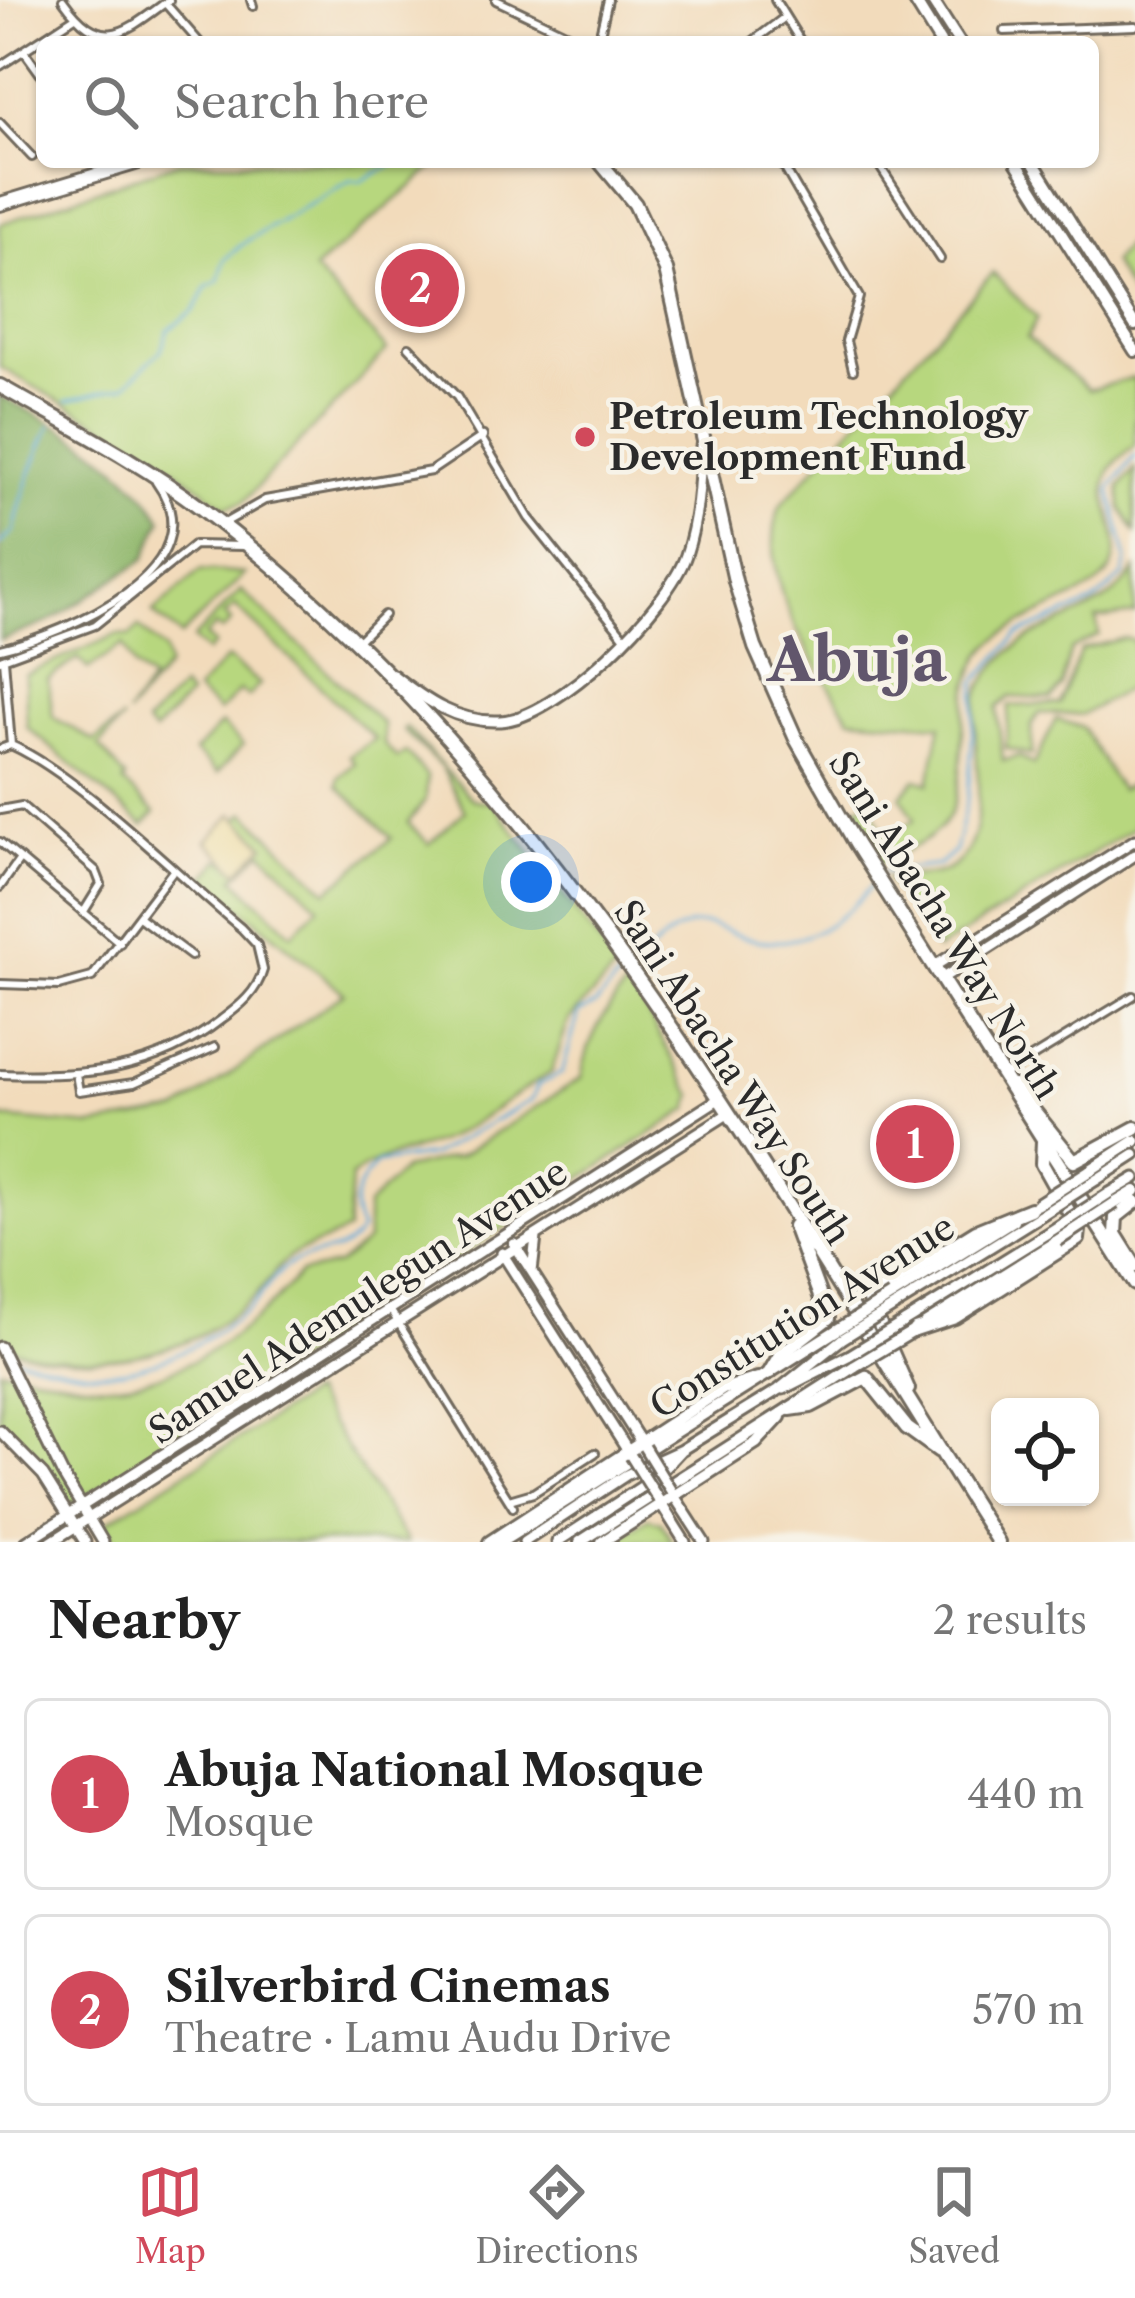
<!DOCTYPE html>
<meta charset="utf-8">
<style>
:root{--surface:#fff;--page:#f2f2f2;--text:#222;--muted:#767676;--line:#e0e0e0;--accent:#d1495b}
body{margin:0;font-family:"Libre Caslon Text",serif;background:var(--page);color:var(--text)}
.controls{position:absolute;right:36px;bottom:36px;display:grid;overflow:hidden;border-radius:18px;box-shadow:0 3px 9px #0004}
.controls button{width:108px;height:108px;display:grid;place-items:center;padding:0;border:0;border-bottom:3px solid var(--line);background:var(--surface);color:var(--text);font:60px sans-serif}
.you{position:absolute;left:531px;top:882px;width:42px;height:42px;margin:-30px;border:9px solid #fff;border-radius:50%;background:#1a73e8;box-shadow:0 0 0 18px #1a73e833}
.badge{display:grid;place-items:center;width:78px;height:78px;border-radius:50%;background:var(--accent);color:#fff;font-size:39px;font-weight:700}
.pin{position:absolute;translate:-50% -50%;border:6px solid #fff;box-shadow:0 3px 12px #0006}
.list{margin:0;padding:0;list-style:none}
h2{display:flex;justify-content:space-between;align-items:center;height:156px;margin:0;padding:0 48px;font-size:51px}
h2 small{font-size:39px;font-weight:400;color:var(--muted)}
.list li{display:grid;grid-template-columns:78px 1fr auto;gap:36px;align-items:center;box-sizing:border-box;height:192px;margin:0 24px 24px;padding:0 24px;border:3px solid var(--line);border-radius:18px}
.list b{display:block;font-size:45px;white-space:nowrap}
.list p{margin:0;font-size:39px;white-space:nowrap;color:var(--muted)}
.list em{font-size:39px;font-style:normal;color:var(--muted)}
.icon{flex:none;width:66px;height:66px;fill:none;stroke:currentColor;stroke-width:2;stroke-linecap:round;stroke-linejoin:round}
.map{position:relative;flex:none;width:1135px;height:1542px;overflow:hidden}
.search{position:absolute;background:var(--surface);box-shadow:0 3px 9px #0004;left:36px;right:36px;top:36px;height:132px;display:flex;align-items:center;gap:30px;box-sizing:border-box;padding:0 42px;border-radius:18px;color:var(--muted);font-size:45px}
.sheet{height:588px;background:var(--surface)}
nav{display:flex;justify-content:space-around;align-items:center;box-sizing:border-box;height:168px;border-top:3px solid var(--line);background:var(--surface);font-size:33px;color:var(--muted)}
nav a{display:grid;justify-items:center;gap:6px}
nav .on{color:var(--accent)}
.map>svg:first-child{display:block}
.green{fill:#b7d77e;stroke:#718154;stroke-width:3;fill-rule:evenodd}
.forest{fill:#91b86d;stroke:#5e724c;stroke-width:3}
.sand{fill:#eeda9e;stroke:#8c8264;stroke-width:3}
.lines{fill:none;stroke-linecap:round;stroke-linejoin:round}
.stream{stroke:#60acd9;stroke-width:3}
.street-casing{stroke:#71695d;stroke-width:12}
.secondary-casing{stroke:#71695d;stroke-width:15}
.primary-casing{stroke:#71695d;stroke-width:16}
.highway-casing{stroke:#71695d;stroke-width:18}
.street{stroke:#fff;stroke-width:6}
.secondary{stroke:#fff;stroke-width:9}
.primary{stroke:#fff;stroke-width:10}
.highway{stroke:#fff;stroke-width:12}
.secondary-bridge-casing{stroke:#71695d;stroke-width:15;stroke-linecap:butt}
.primary-bridge-casing{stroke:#71695d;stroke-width:16;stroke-linecap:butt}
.secondary-bridge{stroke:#fff;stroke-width:9}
.primary-bridge{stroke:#fff;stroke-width:10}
.poi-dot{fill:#d1495b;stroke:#f7f3e8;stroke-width:4.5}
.labels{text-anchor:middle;stroke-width:9;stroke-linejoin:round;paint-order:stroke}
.poi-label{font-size:36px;font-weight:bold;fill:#2b2b2b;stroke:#f7f3e8;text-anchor:start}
.street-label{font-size:36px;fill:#2b2b2b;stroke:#f7f3e8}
.town-label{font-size:60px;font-weight:bold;fill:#61566c;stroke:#f7f3e8}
</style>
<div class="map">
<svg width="1135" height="1542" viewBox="0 0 1135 1542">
<rect width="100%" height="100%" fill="#f7f3e8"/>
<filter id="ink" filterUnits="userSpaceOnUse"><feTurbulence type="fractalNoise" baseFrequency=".00833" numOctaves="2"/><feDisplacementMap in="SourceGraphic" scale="24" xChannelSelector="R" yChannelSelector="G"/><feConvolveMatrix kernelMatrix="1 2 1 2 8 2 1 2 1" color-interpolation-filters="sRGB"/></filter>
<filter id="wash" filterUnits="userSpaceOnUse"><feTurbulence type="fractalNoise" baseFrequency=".004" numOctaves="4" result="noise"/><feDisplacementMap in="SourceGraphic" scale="48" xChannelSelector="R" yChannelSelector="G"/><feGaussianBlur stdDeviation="2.7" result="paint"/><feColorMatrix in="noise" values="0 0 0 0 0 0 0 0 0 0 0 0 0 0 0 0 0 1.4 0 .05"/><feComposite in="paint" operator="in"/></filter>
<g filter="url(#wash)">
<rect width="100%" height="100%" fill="#f2dbbb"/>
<path class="green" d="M179 162H440L314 270 387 350 242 503 226 507 162 459 0 367V224Z
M1135 234V302L1112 263Z
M993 273 1037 318 1027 338 1089 390 1135 377V446C1072 487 1133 520 1111 569 1097 599 1013 614 983 653 949 698 975 793 941 827 922 847 901 851 879 864L844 812 868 802 886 836 915 820 901 796 916 779 929 783 941 725 850 718C811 656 755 581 780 506Z
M1135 469V532L1121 508 1120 487Z
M200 570 245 574 181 636 153 613Z
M1135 570V614L1096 619 1099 635 1071 649 1061 686 1051 699 1010 697 997 708 1003 761 1019 756 1034 765 1056 719 1082 727 1120 790 1135 782V827L937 950 887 879C906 874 924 879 942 872 1009 847 958 726 983 684 1025 613 1098 628 1135 570Z
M241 590 383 724 384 744 397 758 406 752 427 776 426 799 408 823 429 844 465 811 442 768 403 730 406 727 472 799 493 803 618 967 569 1020 551 1073C513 1094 486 1119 447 1138 409 1155 388 1150 351 1177L347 1231C330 1240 312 1245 296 1253 276 1264 267 1286 251 1300 183 1361 90 1371 6 1347L0 1333V1118L92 1126 178 1111 344 993 204 878 220 860 231 865 264 844 238 819 245 812 327 891 392 838 338 786 339 777 355 763 349 756 375 739 235 606 225 615 231 622 222 631 215 626 205 636 214 645 207 652 193 639ZM262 851 319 906 292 934 234 878Z
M139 627 164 650 168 666 127 715 151 681 134 667 123 644 89 669 78 658 48 679 53 717 94 741 123 719 99 746 126 778 123 782 155 813 143 825 27 727 25 675 118 634 130 636Z
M1124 638 1135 641V684L1082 715 1039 713 1032 724V755L1006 748 1009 706 1060 704 1081 650Z
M227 658 260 684 248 697 240 690 219 712 196 691Z
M181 688 189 696 154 732 146 724Z
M221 724 243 745 217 773 195 752Z
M630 982 693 1096 689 1109 72 1506 38 1458 0 1424V1369C31 1372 62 1381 93 1384 170 1391 254 1330 300 1273L338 1265 367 1241V1206L404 1169 460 1156 581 1078C588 1038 603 1013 630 982Z
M311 1393 407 1542H116L104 1524Z
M648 1518 661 1522 673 1542H611Z"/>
<path class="forest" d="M0 396C58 425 128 462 162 519L145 559 49 622 0 640Z"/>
<path class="sand" d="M233 814 265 845 238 872 207 841Z"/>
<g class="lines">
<path class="stream" d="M67 401 125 386 161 350 168 330 194 311 207 287 219 281 224 260 245 242 351 180 361 181 398 162
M0 544 14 531C20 500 36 454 51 425
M883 872 939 865 955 851 968 796 976 681 1018 635 1094 602 1123 576 1127 560 1110 489 1135 456
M637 962C655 949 669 929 692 925 714 921 727 933 747 938 799 952 841 923 871 886
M11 1357C46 1363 85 1377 121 1371 162 1365 215 1337 246 1311 263 1297 272 1275 290 1264 317 1248 342 1260 361 1230 347 1204 357 1184 377 1163L433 1155 531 1100 538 1085 562 1073 579 1013 595 1005 623 973"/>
</g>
</g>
<g filter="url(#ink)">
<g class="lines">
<g class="street-casing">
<path id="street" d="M63 0C102 55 124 33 169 0
M251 0 253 6
M496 0 584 42
M775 0 801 42
M165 3 199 42
M1004 31 1135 26
M598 42 608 0
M752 42 785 17
M24 51 42 76
M0 66 75 17
M0 123 32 157
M781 162 859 297 846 341 853 370
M877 162 940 259
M409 347 457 397 529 518 625 638
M221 525 265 500 431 471 483 436
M357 642 384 615
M0 649C67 633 220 569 156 482
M4 659 11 745
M0 660 95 625 194 545 243 546
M0 749 11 745C80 776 178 876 241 928L257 945 263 970C257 992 240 1006 222 1019 155 1072 82 1077 0 1074
M0 810 22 806 96 871 101 884 83 913
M0 842 120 943
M0 887 20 859
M139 917 191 956
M0 984 59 986 92 977 172 872
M76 1074 79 1091 134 1083 215 1047
M1005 1074 1133 996
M391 1311 513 1507
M509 1500 533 1493 595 1453"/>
</g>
<g class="secondary-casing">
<path id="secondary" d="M393 675C425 700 457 723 500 721 556 719 669 607 686 555 698 519 700 482 701 446
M933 967 1135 840
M941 979 1135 855
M1096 1180 1135 1155
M1108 1194 1135 1178
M514 1244 644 1447
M502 1253 631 1456
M532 1272 536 1237
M895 1306 1040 1216
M904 1322 1051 1231
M0 1347 62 1473 103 1542
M783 1389 850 1355
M0 1431 43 1475 85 1542
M671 1491 704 1542
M658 1499 685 1542
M26 1542 717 1100
M51 1542 726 1115
M524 1542 626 1475 681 1450 778 1390 842 1339
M557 1542 655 1478 681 1450"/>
</g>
<g class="primary-casing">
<path id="primary" d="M914 0 940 42
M932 0 959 42
M1016 162 1135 351
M1033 162 1135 325
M1089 1171 1135 1141
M1115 1203 1135 1191
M891 1296 1013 1220
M925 1324 1057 1241
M489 1542 723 1389 758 1378
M501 1542 837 1330
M580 1542 855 1366
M602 1542 756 1443 780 1417"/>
</g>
<g class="highway-casing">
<path id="highway" d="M600 162 635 204 666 270 735 581 755 647 796 739 856 844 1135 1284
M0 204 139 162
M0 386C68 425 139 461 201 508 555 777 764 1175 998 1542
M1014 1086 1074 1161 1135 1128
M1135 1202 1116 1217 1115 1234 1135 1266
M915 1330 955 1317 1078 1239 1079 1230 1042 1164 1043 1141
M770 1372 780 1355 828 1318 794 1226
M908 1389 868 1298 976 1231 1030 1209
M790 1409 811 1406 866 1377 907 1428 939 1451"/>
</g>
<use href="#street" class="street"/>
<use href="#secondary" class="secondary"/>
<use href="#primary" class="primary"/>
<use href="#highway" class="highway"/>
<g class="secondary-bridge-casing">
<path id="secondary-bridge" d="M1040 1216 1096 1180
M1051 1231 1108 1194
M842 1339 895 1306
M850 1355 904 1322
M644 1447 671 1491
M631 1456 658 1499"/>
</g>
<g class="primary-bridge-casing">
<path id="primary-bridge" d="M1036 1205 1089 1171
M1057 1241 1115 1203
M837 1330 891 1296
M855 1366 912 1332"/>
</g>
<use href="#secondary-bridge" class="secondary-bridge"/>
<use href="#primary-bridge" class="primary-bridge"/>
</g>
</g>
<circle class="poi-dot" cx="585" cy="437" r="12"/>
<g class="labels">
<g class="poi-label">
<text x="609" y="429">Petroleum Technology<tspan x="609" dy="41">Development Fund</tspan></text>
</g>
<g class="street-label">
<text transform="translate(945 925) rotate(58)" y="13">Sani Abacha Way North</text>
<text transform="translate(733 1072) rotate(57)" y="13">Sani Abacha Way South</text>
<text transform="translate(358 1301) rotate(-33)" y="13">Samuel Ademulegun Avenue</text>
<text transform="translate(802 1316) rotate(-32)" y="13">Constitution Avenue</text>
</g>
<g class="town-label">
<text x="857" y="681">Abuja</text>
</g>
</g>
</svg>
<div class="controls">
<button><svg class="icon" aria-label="locate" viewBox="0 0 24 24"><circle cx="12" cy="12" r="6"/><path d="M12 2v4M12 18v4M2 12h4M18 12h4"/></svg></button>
</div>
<div class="you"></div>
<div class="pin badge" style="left:915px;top:1144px">1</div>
<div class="pin badge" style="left:420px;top:288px">2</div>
<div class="search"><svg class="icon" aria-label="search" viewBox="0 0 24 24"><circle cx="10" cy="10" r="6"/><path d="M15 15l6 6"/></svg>Search here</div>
</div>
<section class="sheet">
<h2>Nearby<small>2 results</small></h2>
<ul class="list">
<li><span class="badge">1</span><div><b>Abuja National Mosque</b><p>Mosque</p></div><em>440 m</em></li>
<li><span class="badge">2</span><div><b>Silverbird Cinemas</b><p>Theatre · Lamu Audu Drive</p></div><em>570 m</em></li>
</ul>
</section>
<nav>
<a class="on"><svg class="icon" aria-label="map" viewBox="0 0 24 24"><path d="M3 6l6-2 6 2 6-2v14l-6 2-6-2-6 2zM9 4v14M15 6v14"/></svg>Map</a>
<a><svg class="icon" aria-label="directions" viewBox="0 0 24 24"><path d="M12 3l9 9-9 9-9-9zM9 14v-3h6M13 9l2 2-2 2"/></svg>Directions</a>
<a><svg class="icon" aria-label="saved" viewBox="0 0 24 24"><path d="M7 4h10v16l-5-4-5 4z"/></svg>Saved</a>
</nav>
